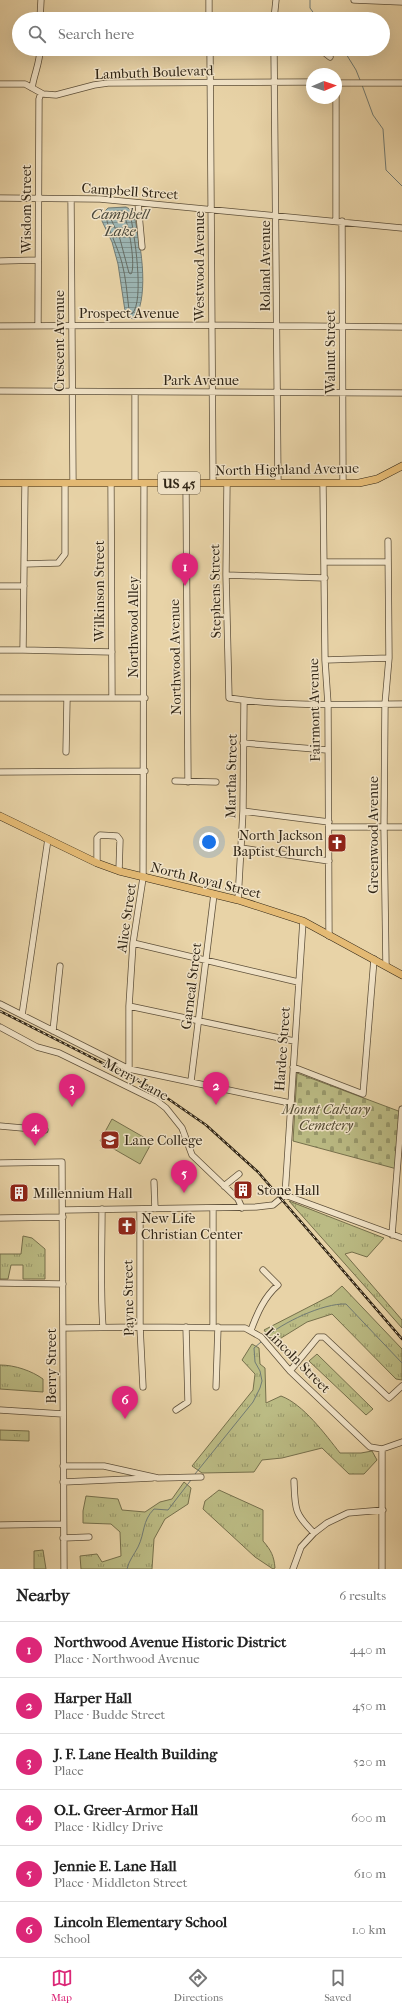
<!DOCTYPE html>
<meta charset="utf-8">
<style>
:root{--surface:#fff;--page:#f6f6f6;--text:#222;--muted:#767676;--line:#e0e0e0;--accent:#db2777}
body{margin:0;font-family:"IM FELL French Canon",serif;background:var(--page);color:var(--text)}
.compass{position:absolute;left:306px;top:68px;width:36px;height:36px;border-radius:50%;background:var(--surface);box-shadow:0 4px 16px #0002;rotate:88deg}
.you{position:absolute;left:209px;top:842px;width:14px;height:14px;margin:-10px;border:3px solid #fff;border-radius:50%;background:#1a73e8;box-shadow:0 0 0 6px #1a73e833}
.badge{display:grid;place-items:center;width:26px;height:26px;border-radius:50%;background:var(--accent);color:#fff;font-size:13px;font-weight:700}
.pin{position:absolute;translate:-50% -33px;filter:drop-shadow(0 1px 2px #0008)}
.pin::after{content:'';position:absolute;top:21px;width:14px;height:12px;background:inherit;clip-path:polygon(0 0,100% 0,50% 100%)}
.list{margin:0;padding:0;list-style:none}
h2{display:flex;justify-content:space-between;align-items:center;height:52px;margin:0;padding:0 16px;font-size:17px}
h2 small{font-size:13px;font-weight:400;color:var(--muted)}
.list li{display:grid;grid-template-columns:26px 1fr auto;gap:12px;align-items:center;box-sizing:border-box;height:56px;padding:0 16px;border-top:1px solid var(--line)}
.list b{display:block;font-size:15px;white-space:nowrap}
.list p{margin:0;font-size:13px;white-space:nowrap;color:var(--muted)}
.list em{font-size:13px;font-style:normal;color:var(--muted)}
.icon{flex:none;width:22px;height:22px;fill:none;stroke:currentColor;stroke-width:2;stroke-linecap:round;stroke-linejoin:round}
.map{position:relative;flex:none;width:402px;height:1569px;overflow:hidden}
.search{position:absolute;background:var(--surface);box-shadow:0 4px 16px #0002;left:12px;right:12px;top:12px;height:44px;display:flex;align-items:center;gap:10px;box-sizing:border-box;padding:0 14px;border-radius:22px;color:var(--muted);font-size:15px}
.sheet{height:388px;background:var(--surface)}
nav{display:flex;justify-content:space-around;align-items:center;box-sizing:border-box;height:56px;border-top:1px solid var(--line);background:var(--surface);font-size:11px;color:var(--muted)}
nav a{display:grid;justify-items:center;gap:2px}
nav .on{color:var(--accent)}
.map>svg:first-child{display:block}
.grass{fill:url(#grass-tufts);stroke:#76704c}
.cemetery{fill:url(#cemetery-stones);stroke:#76704c}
.pitch{fill:#bbbb84;stroke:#76704c}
.water{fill:url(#water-rules);stroke:#717b74}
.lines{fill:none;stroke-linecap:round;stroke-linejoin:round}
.shore{stroke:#666d64;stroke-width:1}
.stream{stroke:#717b74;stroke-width:1}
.minor-casing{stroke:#5e503a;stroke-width:7}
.major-casing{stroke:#302515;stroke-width:8}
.minor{stroke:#f0e2c6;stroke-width:5.5}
.major{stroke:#e4ba74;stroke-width:7}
.rail-casing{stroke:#302515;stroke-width:2.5}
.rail{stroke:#f0e2c6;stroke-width:1;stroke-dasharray:3;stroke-linecap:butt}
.labels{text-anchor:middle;stroke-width:3;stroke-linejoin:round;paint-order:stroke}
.shield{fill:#f0e2c6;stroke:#6a5e4a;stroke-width:1}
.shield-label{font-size:13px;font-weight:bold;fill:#302515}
.street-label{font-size:14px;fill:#302515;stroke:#f0e2c6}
.poi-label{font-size:14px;fill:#302515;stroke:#f0e2c6;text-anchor:start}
.park-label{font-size:14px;font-style:italic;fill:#534a31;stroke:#f0e2c6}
.water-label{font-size:15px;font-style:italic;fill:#4b493c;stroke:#f0e2c6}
</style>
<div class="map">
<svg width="402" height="1569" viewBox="0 0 402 1569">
<defs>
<pattern id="grass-tufts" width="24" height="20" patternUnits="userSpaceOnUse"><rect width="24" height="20" fill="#bbbb84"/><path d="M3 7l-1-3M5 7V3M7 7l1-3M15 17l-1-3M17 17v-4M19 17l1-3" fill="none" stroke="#98986b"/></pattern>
<pattern id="cemetery-stones" width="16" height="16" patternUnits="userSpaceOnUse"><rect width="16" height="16" fill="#bbbb84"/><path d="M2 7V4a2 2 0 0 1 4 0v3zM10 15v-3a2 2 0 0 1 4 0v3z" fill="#98986b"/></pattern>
<pattern id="water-rules" width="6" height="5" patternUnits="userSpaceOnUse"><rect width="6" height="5" fill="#9cb5b3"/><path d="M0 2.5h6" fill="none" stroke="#809390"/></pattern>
</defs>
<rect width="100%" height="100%" fill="#e8d3a7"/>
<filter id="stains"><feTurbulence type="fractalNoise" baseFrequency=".005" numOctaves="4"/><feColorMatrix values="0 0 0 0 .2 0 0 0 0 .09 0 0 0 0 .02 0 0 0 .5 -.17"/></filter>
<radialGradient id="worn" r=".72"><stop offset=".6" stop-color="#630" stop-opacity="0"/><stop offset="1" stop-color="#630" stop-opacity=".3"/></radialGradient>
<path class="grass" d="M289 1201 384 1238 367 1257 352 1252 345 1254 402 1320V1328Z
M23 1236 32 1238 45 1249V1279H23V1265H11L8 1279H0V1254H21Z
M342 1286 402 1349V1380L396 1379 332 1314 307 1322 273 1343 264 1330 332 1295Z
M252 1344 259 1348 260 1364 265 1368 266 1403 281 1396C303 1404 325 1434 340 1453H361L372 1451 377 1460 364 1474H349L322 1448 282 1458 262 1460 254 1472 202 1473 192 1466 253 1390 255 1374 242 1360Z
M317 1354 373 1409 366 1415 309 1361Z
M0 1365C15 1365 32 1371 43 1379V1392L0 1389Z
M0 1430 29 1431V1441L0 1440Z
M184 1482 191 1488 188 1504 165 1519 154 1539 152 1569H81L80 1556 97 1554 102 1562 121 1556 120 1532 111 1524 83 1523V1511L86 1496 118 1499 122 1510 145 1512 160 1502 172 1499Z
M219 1490 263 1510V1541C271 1550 274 1556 275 1568L273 1569 255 1557 203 1509 205 1501Z
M43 1550 46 1569H34V1551Z"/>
<path class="cemetery" d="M297 1073 401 1112 397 1169 293 1141Z"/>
<path class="pitch" d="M112 1119 152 1142 140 1164 100 1141Z"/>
<path class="water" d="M126 207 133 211C140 240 150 292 135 319L129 318 125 311 118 264 112 242 102 221V214L108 208Z"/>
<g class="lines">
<path class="shore" d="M125 211 130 214C134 231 145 301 132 314L129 310C127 294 126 278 122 263 119 250 106 225 106 215L110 212Z
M124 216C129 223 136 268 131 274L129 273 120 239 111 219 113 217Z"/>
<path class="stream" d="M310 0V8L318 19
M343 49 356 70 360 80
M362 85 373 115 383 129 386 170 402 186
M266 1337C282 1323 323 1303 346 1304L402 1363
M195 1474 253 1402 260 1388 262 1381 260 1371 255 1362 254 1348 261 1342
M127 1569C129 1560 134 1555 138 1547 145 1533 142 1521 154 1509L168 1510 191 1480"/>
<g class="minor-casing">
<path id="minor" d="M209 0V19
M354 0 402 2
M40 19 41 0
M274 19 276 0
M210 49 213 483
M274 49 278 483
M320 49 330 57
M336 83V220
M336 83H402
M0 84H25L43 94 56 95 94 85 108 83 312 82
M32 88C34 74 40 63 40 49
M0 198 100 199 402 228
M71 199 73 483
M138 203 142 247
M342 221 343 483
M0 261 38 260
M0 326 211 325 402 327
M38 326 39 99 41 93
M0 391 402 393
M135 392V483
M111 483 112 698
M186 483 188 782
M227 483 226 575 229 698C285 707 346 704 402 704
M323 483 325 660 328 704 329 936
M325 562H387
M24 564 58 563 65 554V483
M226 575 325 578
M0 586H24
M0 650H23L25 483
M23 650 112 652
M325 660 389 658
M0 698H145
M243 743 327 750
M66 752 67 699
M0 772 145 771
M175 781 216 782
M243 811 329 822
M329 827H402
M241 848 329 861
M97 863V838L100 835 117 836 120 840 119 871
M238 900 243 811 244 701
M133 943 298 982
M386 966 384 827 385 704 389 658 388 541
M0 1004 129 1069 290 1103
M129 1006 294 1041
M22 1015 48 839
M0 1027 37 1047 59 1053 157 1101 166 1108 182 1128 192 1155 238 1199 242 1208
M53 1031 60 966
M293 1067 363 1094 374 959
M129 1069V1006L133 943 143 878 144 483
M191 1081 214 894
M0 1126 45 1130
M0 1163 62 1162 64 1569
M154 1182 155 1209
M224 1186 239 1174
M285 1195 402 1238
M213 1208V1326
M102 1209C102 1248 100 1288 103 1327
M140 1209V1327L143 1387
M63 1210 256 1207 273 1205 285 1195 303 921
M0 1218 63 1217
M392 1235 402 1109
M0 1283 63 1284
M63 1328 140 1327 245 1328 261 1337 290 1371 370 1447 382 1449 402 1442
M251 1330C257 1314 264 1297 278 1285L263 1270
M290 1371 318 1337H324L389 1398 402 1386
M216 1387 218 1327
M0 1410 63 1414
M176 1410 188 1402 186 1327
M63 1466H104L158 1478 201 1477
M294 1481C295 1509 294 1513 314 1533
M63 1482 152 1478
M0 1525 63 1524
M63 1538 89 1537
M293 1569 301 1547 314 1533 327 1523 348 1513 383 1510
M382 1569V1449"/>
</g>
<g class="major-casing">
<path id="major" d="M0 483H359L377 479 402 466
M0 816 97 863 119 871 238 900 303 921 402 975"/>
</g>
<use href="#minor" class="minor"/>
<use href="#major" class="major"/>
<g class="rail-casing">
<path id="rail" d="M0 1011 154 1089 206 1125 258 1172 402 1339"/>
</g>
<use href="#rail" class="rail"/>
</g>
<defs>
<g id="church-square" transform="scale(1)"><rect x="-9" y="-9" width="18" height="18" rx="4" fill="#8f2418" stroke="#f0e2c6"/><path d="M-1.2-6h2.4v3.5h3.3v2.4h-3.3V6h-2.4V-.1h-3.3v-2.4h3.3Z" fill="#fff"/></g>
<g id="university-square" transform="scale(1)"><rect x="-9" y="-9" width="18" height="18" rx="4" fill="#8f2418" stroke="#f0e2c6"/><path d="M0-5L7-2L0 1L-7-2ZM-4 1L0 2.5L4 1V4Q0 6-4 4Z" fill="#fff"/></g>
<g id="building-square" transform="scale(1)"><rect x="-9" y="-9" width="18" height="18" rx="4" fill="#8f2418" stroke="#f0e2c6"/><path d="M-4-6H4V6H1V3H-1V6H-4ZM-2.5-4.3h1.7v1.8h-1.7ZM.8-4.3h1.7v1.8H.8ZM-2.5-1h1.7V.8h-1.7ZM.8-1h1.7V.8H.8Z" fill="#fff"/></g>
</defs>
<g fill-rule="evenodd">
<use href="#church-square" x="337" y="843"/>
<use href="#university-square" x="110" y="1140"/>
<use href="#building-square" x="243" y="1190"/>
<use href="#building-square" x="19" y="1193"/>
<use href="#church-square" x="127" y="1226"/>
</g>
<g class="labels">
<rect class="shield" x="158" y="472" width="42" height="22" rx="3"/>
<g class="shield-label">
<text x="179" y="488">US 45</text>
</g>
<g class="street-label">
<text transform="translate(154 72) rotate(-2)" y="5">Lambuth Boulevard</text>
<text transform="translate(130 191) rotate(4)" y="5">Campbell Street</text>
<text transform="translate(26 209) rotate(-90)" y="5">Wisdom Street</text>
<text transform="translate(199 266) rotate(-90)" y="5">Westwood Avenue</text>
<text transform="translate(265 266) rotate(-90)" y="5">Roland Avenue</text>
<text x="129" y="318">Prospect Avenue</text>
<text transform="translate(59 341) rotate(-90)" y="5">Crescent Avenue</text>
<text transform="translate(330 352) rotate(-90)" y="5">Walnut Street</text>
<text x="201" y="385">Park Avenue</text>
<text transform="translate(287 469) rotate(-1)" y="5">North Highland Avenue</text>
<text transform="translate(99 591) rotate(-90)" y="5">Wilkinson Street</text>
<text transform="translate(215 591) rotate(-91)" y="5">Stephens Street</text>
<text transform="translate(133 627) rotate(-90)" y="5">Northwood Alley</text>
<text transform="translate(175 657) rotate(-91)" y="5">Northwood Avenue</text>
<text transform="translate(314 710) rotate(-91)" y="5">Fairmont Avenue</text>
<text transform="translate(231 776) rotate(-89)" y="5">Martha Street</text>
<text transform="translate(373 835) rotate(-90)" y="5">Greenwood Avenue</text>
<text transform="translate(206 880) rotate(14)" y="5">North Royal Street</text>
<text transform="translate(126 918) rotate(-82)" y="5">Alice Street</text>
<text transform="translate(191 986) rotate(-83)" y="5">Garneal Street</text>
<text transform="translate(282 1049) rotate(-86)" y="5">Hardee Street</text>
<text transform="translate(136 1079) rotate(29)" y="5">Merry Lane</text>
<text transform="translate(128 1298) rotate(-91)" y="5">Payne Street</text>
<text transform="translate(298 1360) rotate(45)" y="5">Lincoln Street</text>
<text transform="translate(51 1366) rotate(-90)" y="5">Berry Street</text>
</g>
<g class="poi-label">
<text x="323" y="840" text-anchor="end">North Jackson<tspan x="323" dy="16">Baptist Church</tspan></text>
<text x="124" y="1145">Lane College</text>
<text x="257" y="1195">Stone Hall</text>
<text x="33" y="1198">Millennium Hall</text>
<text x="141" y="1223">New Life<tspan x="141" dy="16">Christian Center</tspan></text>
</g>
<g class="park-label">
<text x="326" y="1114">Mount Calvary<tspan x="326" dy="16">Cemetery</tspan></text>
</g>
<g class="water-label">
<text x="120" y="219">Campbell<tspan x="120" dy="17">Lake</tspan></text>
</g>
</g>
<rect width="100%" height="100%" filter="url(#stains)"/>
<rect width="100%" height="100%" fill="url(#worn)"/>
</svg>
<svg class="compass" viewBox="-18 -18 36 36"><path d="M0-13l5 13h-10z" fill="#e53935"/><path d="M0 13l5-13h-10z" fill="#767676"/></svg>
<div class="you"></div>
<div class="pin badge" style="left:185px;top:586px">1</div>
<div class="pin badge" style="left:216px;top:1105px">2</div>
<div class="pin badge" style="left:72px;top:1107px">3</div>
<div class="pin badge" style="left:35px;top:1146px">4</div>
<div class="pin badge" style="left:184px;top:1193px">5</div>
<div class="pin badge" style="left:125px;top:1419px">6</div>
<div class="search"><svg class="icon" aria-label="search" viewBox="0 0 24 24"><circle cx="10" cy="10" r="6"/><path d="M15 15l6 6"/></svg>Search here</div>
</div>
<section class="sheet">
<h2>Nearby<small>6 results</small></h2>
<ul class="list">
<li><span class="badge">1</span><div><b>Northwood Avenue Historic District</b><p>Place · Northwood Avenue</p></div><em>440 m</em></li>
<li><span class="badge">2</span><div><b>Harper Hall</b><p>Place · Budde Street</p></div><em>450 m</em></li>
<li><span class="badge">3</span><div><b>J. F. Lane Health Building</b><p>Place</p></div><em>520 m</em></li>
<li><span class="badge">4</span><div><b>O.L. Greer-Armor Hall</b><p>Place · Ridley Drive</p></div><em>600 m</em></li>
<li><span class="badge">5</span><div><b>Jennie E. Lane Hall</b><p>Place · Middleton Street</p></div><em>610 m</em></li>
<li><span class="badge">6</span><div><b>Lincoln Elementary School</b><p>School</p></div><em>1.0 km</em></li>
</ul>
</section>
<nav>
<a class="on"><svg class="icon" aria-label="map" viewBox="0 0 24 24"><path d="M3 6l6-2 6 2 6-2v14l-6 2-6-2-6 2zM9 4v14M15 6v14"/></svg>Map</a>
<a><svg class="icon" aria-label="directions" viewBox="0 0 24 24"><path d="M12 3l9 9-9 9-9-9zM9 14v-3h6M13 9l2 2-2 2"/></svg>Directions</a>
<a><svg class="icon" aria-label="saved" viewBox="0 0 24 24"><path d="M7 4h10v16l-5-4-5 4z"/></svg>Saved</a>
</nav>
